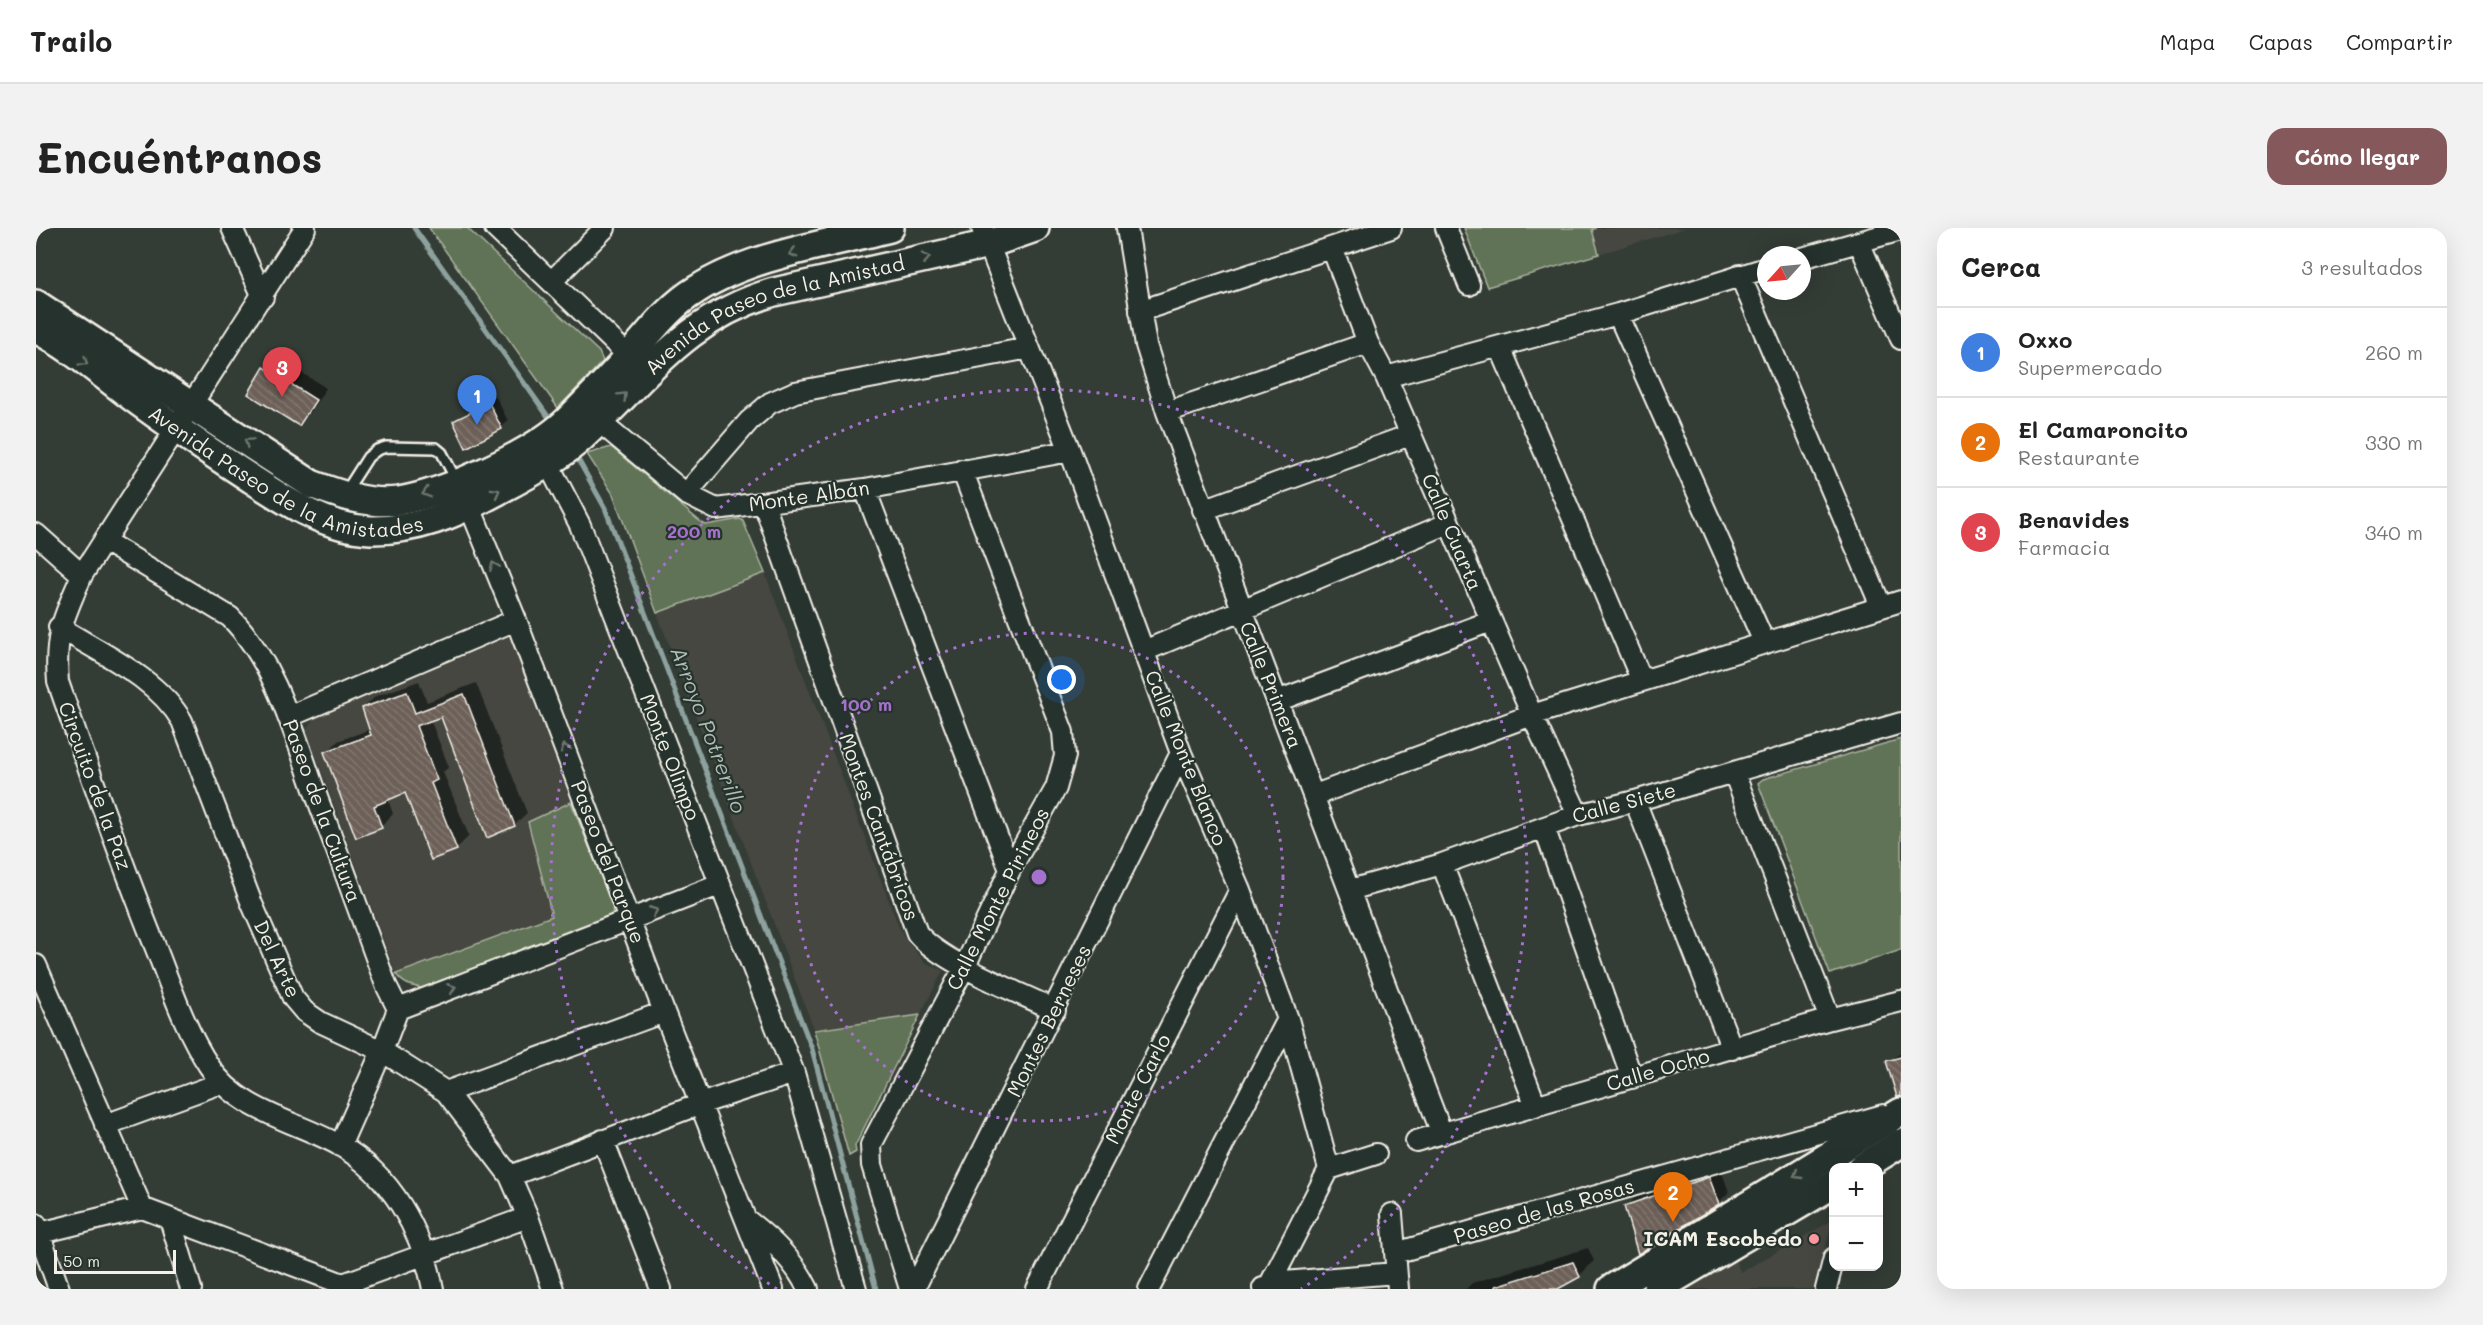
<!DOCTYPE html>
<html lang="es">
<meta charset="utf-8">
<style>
:root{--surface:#fff;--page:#f2f2f2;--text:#222;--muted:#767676;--line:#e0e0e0;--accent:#85585c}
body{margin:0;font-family:Mali,sans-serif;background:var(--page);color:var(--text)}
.controls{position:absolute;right:18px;bottom:18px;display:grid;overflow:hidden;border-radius:12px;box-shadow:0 6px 24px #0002}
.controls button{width:54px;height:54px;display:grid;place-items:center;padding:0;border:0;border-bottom:2px solid var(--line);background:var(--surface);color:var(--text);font:30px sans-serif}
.compass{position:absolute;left:1721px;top:18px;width:54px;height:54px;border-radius:50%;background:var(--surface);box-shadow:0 6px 24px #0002;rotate:243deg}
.scale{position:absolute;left:18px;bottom:15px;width:122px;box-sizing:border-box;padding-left:6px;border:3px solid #f4f1e8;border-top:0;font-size:16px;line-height:21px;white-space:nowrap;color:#f4f1e8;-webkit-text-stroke:4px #26332d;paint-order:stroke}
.you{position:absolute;left:1026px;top:452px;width:21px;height:21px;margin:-15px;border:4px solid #fff;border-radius:50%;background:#1a73e8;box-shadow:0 0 0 9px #1a73e833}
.badge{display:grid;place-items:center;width:39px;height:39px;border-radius:50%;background:var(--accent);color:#fff;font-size:20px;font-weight:700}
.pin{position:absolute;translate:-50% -50px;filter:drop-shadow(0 2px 3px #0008)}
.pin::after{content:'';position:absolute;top:32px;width:21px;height:18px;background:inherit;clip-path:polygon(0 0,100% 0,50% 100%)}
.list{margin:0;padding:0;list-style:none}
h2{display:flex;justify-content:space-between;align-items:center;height:78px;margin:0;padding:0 24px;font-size:26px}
h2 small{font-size:20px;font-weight:400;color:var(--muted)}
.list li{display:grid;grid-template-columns:39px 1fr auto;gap:18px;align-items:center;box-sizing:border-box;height:90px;padding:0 24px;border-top:2px solid var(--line)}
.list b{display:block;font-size:22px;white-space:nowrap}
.list p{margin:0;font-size:20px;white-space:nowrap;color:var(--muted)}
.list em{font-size:20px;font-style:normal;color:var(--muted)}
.map{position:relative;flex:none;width:1865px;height:1061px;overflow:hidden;border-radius:18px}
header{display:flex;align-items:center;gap:36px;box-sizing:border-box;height:84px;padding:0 30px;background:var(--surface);border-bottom:2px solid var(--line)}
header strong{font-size:28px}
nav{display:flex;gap:33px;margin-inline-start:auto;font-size:21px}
.intro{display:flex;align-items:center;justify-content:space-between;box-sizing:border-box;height:144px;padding:0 36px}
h1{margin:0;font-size:42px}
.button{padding:15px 27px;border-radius:18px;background:var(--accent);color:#fff;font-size:21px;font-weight:700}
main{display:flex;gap:36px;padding:0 36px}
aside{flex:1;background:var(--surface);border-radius:18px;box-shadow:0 6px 24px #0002}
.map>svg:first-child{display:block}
.built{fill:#454740}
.green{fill:#607356;stroke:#aab29f;stroke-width:1.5}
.shadow{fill:#0007}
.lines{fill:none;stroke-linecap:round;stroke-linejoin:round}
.stream{stroke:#8da29e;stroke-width:5}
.building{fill:url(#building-back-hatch);stroke:#f4f1e8;stroke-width:1.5}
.lane-casing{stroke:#f4f1e8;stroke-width:14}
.street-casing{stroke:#f4f1e8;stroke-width:24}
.secondary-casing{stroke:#f4f1e8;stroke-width:32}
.lane{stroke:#26332d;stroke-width:9}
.street{stroke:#26332d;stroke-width:20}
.secondary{stroke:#26332d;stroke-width:27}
.oneway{stroke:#6e766e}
.ring{fill:none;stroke:#a571cd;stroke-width:3;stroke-dasharray:3 6}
.poi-dot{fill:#ff9aa2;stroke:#26332d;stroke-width:2}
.labels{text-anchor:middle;stroke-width:4.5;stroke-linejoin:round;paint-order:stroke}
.street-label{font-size:20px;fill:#f4f1e8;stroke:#26332d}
.poi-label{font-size:20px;font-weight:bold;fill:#f4f1e8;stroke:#26332d;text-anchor:end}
.water-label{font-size:21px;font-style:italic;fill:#b0bdb6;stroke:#26332d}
.centre{fill:#a571cd;stroke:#26332d;stroke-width:3}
.ring-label{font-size:18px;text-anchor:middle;font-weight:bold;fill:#a571cd;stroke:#26332d;stroke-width:4.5;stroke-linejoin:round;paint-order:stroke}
</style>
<header>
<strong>Trailo</strong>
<nav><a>Mapa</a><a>Capas</a><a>Compartir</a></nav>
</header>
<div class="intro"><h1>Encuéntranos</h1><a class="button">Cómo llegar</a></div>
<main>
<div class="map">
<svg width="1865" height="1061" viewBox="0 0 1865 1061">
<defs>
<pattern id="building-back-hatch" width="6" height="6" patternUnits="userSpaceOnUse" patternTransform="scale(1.5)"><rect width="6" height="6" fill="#6c6058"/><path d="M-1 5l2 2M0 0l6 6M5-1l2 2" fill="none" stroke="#827770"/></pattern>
</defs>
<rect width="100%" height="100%" fill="#343c36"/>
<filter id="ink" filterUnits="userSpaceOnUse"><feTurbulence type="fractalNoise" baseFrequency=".0167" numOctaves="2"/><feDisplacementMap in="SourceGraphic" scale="12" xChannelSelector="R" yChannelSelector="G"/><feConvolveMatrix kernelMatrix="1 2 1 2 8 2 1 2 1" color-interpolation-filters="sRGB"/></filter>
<g filter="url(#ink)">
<path class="built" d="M1560 0H1650L1563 26 1555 1Z
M729 345 862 697 870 712 889 734 907 743 884 787 778 802 621 385Z
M473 406 535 574 492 594 516 688 360 746 270 501 282 485Z
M1797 992 1778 1061H1647L1698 1030 1705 1044Z"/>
<path class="green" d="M393 0H431L563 124 567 133 522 180Z
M1428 0H1560L1556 2 1563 26 1451 59Z
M575 219 666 295 670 297 704 291 707 293 729 345 621 385 577 266 551 226Z
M1865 511V722L1794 746 1722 555 1727 551Z
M535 574 577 678 576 687 386 760C374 758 367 756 360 746L516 688 492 594Z
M884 787 819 918 820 924 813 928 778 802Z"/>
<path class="shadow" d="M241 129 290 160 274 185 263 197 230 140Z
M460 169 472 193 465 200 419 194 426 187Z
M383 453 391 474 440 455 491 585 478 597 406 487 394 491 413 539 407 544 433 608 421 620 396 630 370 563 352 571 357 586 345 598 290 525 302 513 335 501 327 480 340 468Z
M1865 825V853L1851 834Z
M1684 939 1693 964 1682 975 1590 979 1601 968Z
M1552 1020 1558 1033 1543 1048 1519 1061H1430L1436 1055Z"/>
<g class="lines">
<path class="stream" d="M378 0 516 194
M539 226 569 280 776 821 840 1061"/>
</g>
<path class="building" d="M228 139 280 172 263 198 212 166Z
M453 175 466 201 430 220 417 193Z
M371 464 379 485 428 466 479 598 451 610 405 489 380 498 401 552 395 555 421 622 395 632 369 565 338 578 346 600 320 610 288 524 335 507 326 480Z
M1865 829V868L1861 869 1850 833Z
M1673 949 1683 976 1602 1026 1588 978Z
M1537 1034 1544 1049 1522 1061H1460V1058Z"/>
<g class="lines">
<g class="lane-casing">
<path id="lane" d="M309 265 332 229 341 222 350 219 400 220 406 225 420 252"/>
</g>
<g class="street-casing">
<path id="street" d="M196 0 227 69
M269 0 46 347C28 389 18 406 22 454 53 542 84 631 119 718 135 758 149 802 173 838 203 884 258 892 303 917 356 947 386 1003 397 1061
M459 0 602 137
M946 0 1034 223 1145 525 1204 662 1252 791 1293 941 1233 1058
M1091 0 1110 117 1131 184 1406 906
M1410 0 1433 57
M1823 14 1865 111
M1296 20 1332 115 1350 149 1496 487 1542 587
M1766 30 1865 2
M1704 47 1845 378
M516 53 569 0
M1104 83 1355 0
M1582 86 1728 414
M1464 119 1606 453
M1350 149 1582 86 1730 40
M1131 184 1332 115
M554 186 650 266 680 281 829 261 1034 223
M506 224 544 297 758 845 820 1061
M829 261 974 642
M650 266 713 193 734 175 759 164 993 120
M728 276 881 705C904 734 982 764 1019 782
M434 279 480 392 628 784 737 1061
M1167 282 1374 207
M0 306 46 347
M70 314 194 389C239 434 258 505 279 564 303 628 327 693 350 757L362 781 346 823 304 918
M23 399C66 426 120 449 146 493L216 676 257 770 268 783 284 794 346 823 410 864 474 948 492 989 517 1061
M1108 423 1413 295
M1241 473 1455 393
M252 489 480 392
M1698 545 1794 791
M1279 567 1496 487 1865 373
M1599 573 1696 821
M1508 599 1596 850
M1406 636 1500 878
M1314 662 1406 636 1542 587 1599 573 1865 495
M0 737 106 980 307 1056
M362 781 683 657
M410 864 628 784
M69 897 185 855
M567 912 625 1061
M1380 913 1794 791 1865 773
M1293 941 1340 926
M474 948 664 876 758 845
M1356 986 1362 1061
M134 991 155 1061
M711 992C736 1012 758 1032 772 1061
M0 996 23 1061
M0 1006 106 980
M1359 1025 1847 887
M307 1056 492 989
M1227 1060 1248 1054 1360 1045
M874 1061 836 937 835 917 929 738 974 642 1020 560 1029 528 1027 504 926 242
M878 1061 1145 525
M1001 1061 1204 662
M1113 1061 1252 791
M1790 1061 1798 1030"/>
</g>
<g class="secondary-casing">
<g id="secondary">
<path d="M0 76 275 256C302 266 332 277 363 273 410 265 499 225 533 191 553 171 574 150 593 128 614 105 632 79 660 62 714 27 793 16 854 0"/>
<path id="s1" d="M0 101C33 118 63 144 92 166 131 195 171 222 211 248 248 272 288 300 334 302 379 303 420 286 458 265 489 248 520 233 546 209 611 150 648 90 738 64L953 16 999 0"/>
<path d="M1825 940 1865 915"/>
<path d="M1575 1061 1865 884"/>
<path d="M1621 1061 1798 956"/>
</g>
</g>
<use href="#lane" class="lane"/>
<use href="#street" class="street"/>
<use href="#secondary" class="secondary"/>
</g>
<defs><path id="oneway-chevron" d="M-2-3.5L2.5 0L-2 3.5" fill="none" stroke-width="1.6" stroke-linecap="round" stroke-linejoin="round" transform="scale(1.5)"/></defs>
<g class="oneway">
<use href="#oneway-chevron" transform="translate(757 25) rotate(166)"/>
<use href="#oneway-chevron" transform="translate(890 30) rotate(-12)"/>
<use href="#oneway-chevron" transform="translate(48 134) rotate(35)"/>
<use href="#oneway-chevron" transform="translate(587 168) rotate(-45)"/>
<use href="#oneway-chevron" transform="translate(212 214) rotate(-146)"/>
<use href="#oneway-chevron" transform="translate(460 264) rotate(-29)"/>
<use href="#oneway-chevron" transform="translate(390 265) rotate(163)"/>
<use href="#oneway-chevron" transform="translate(458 338) rotate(-112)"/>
<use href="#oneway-chevron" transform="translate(529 520) rotate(-111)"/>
<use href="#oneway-chevron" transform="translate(618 683) rotate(-22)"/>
<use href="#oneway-chevron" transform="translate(416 760) rotate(-21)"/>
<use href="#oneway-chevron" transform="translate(1761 947) rotate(149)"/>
</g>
</g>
<g class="ring">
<circle cx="1003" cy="649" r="244"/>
<path d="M741 1061A488 488 0 1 1 1265 1061"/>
</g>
<circle class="poi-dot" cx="1778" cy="1011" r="6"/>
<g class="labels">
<g class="street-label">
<text dy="7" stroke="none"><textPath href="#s1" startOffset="864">Avenida Paseo de la Amistad</textPath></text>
<text dy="7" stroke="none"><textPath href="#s1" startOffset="294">Avenida Paseo de la Amistades</textPath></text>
<text transform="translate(773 268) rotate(-8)" y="7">Monte Albán</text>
<text transform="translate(1416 304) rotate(67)" y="7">Calle Cuarta</text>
<text transform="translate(1235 457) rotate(68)" y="7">Calle Primera</text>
<text transform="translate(634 529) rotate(69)" y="7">Monte Olimpo</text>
<text transform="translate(1150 530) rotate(68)" y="7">Calle Monte Blanco</text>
<text transform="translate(59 558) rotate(70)" y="7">Circuito de la Paz</text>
<text transform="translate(1588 575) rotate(-15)" y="7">Calle Siete</text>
<text transform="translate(286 583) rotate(70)" y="7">Paseo de la Cultura</text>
<text transform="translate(843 599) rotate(70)" y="7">Montes Cantábricos</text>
<text transform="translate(572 634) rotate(69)" y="7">Paseo del Parque</text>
<text transform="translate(962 671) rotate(-63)" y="7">Calle Monte Pirineos</text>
<text transform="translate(241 731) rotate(65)" y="7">Del Arte</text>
<text transform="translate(1013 793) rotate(-64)" y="7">Montes Berneses</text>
<text transform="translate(1622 842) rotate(-16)" y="7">Calle Ocho</text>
<text transform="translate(1102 861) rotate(-63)" y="7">Monte Carlo</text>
<text transform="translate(1508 983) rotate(-16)" y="7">Paseo de las Rosas</text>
</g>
<g class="poi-label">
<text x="1766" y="1018">ICAM Escobedo</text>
</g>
<g class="water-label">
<text transform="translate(672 502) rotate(69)" y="7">Arroyo Potrerillo</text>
</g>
</g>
<circle cx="1003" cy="649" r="9" class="centre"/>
<g class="ring-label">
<text x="658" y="310">200 m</text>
<text x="830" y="483">100 m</text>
</g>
</svg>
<div class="controls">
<button>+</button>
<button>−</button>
</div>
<svg class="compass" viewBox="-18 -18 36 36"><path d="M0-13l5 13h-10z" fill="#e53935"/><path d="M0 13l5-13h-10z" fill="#767676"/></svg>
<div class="scale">50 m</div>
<div class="you"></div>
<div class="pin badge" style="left:441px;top:197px;background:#3f7fe0">1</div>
<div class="pin badge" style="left:1637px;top:994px;background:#e8710a">2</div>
<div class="pin badge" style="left:246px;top:169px;background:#e0444e">3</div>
</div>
<aside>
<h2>Cerca<small>3 resultados</small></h2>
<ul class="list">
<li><span class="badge" style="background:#3f7fe0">1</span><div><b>Oxxo</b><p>Supermercado</p></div><em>260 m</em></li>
<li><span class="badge" style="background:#e8710a">2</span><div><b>El Camaroncito</b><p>Restaurante</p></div><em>330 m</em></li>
<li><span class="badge" style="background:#e0444e">3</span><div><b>Benavides</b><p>Farmacia</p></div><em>340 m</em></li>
</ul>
</aside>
</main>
